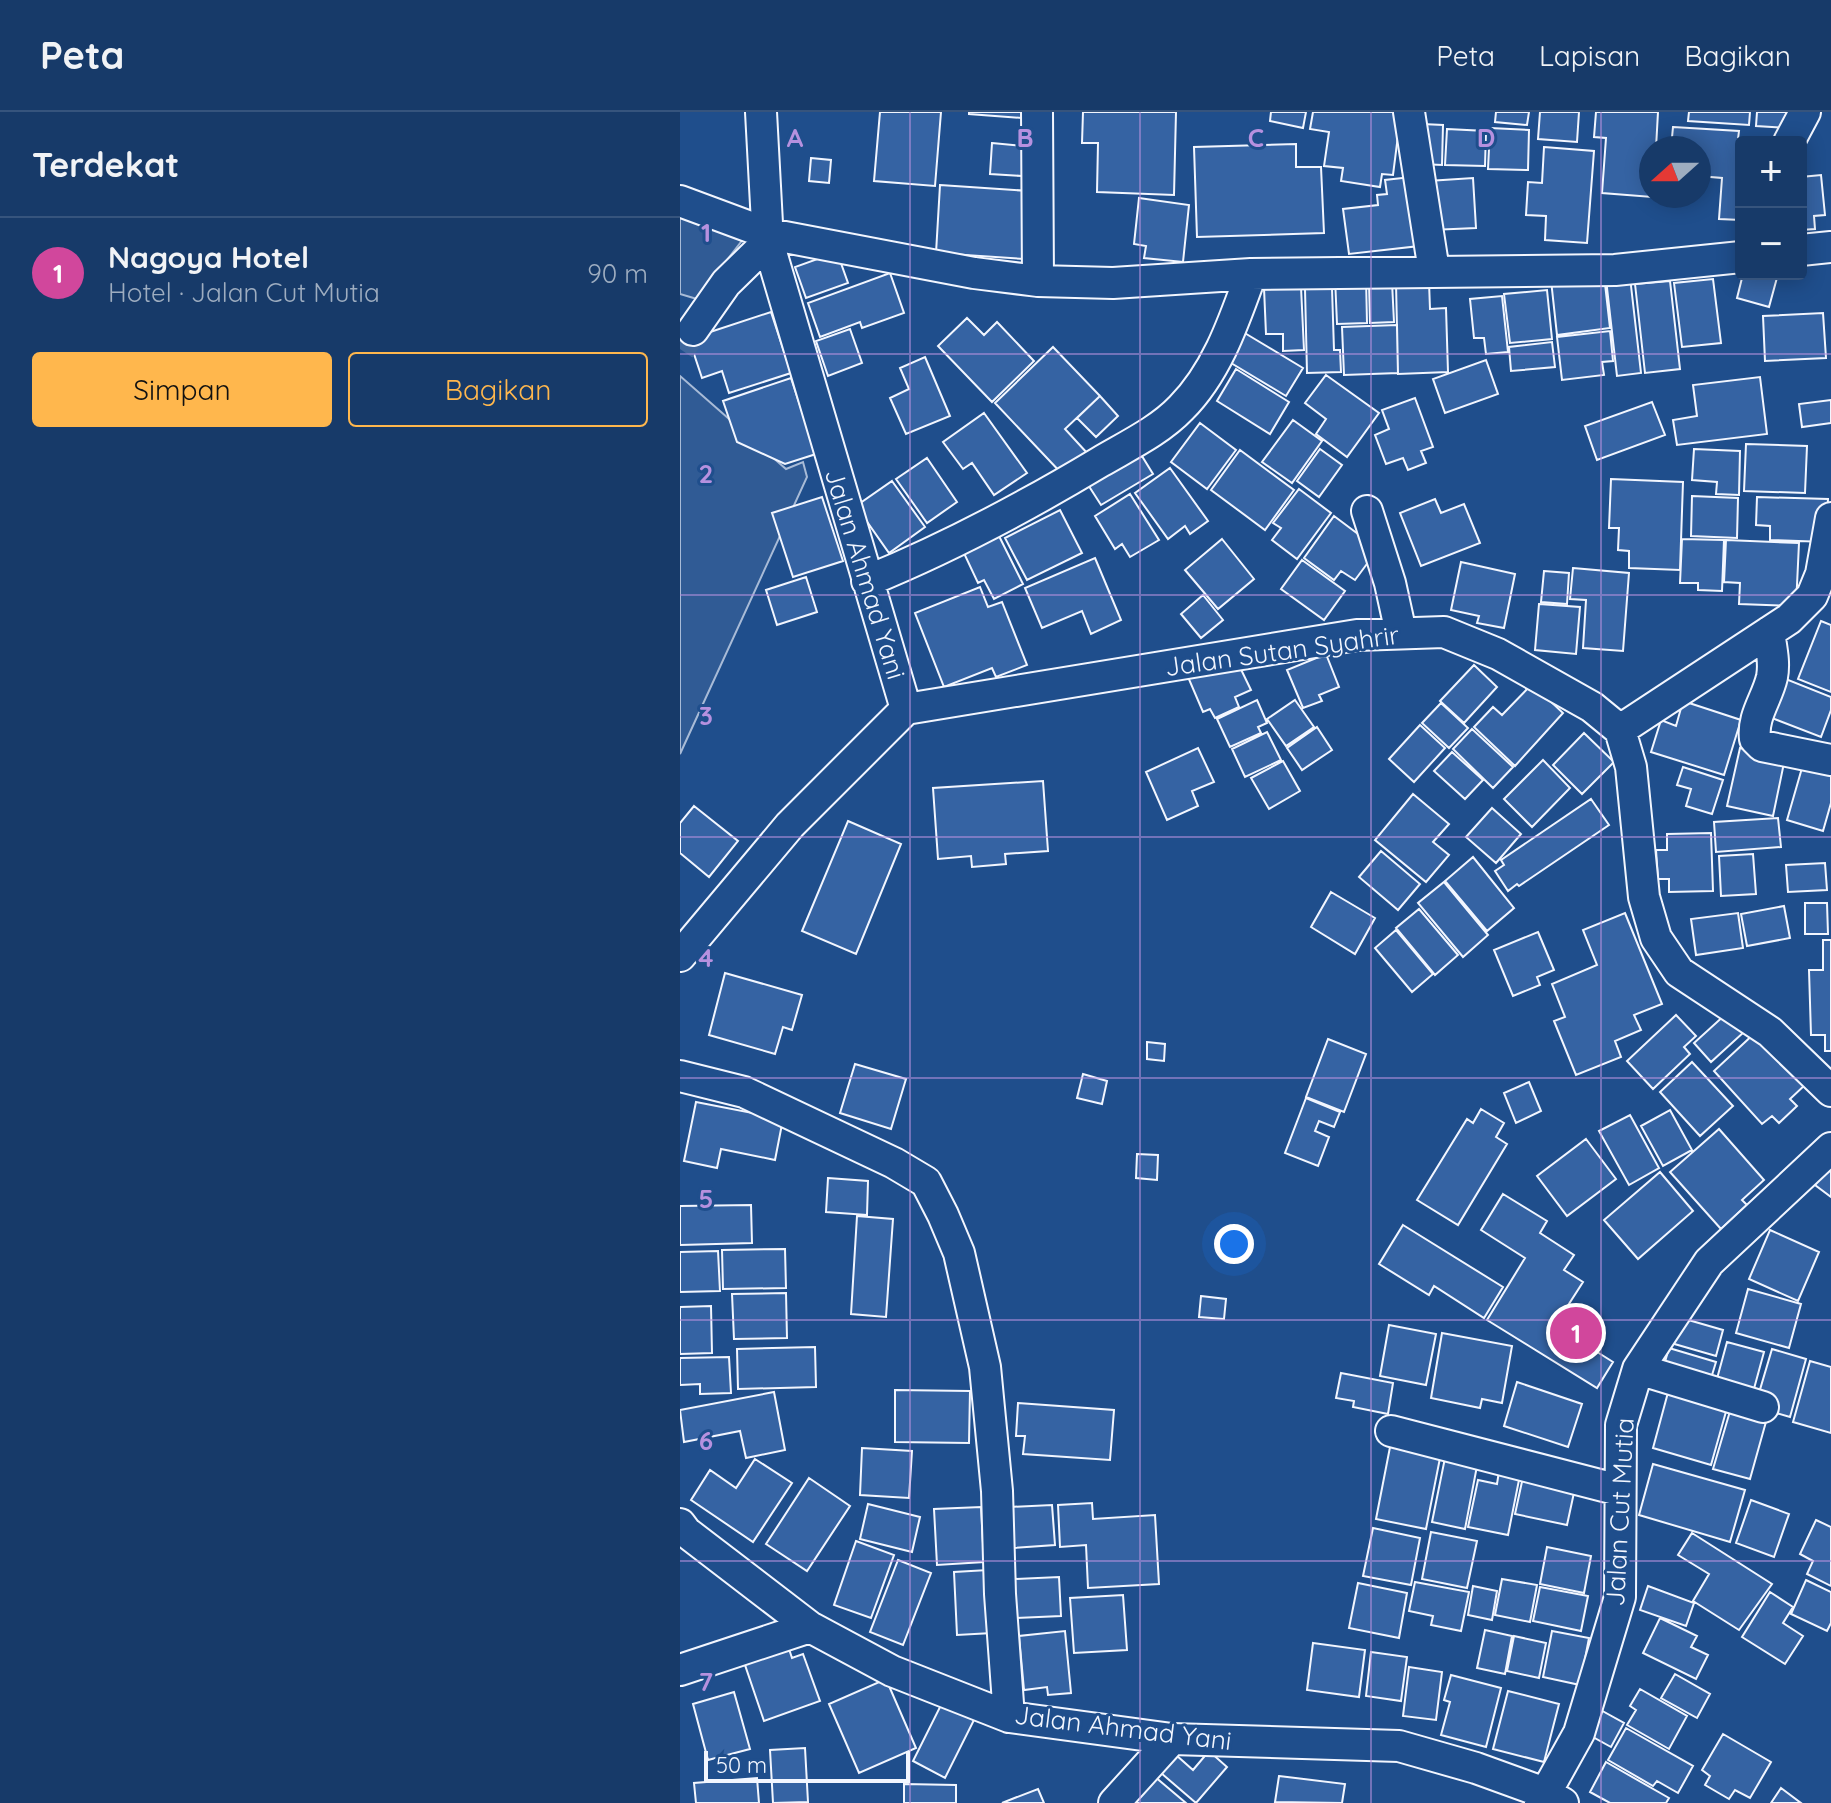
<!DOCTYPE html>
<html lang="id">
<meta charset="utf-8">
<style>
:root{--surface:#173a69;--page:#244571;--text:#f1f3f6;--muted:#9eadc0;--line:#36547d;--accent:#ffb74d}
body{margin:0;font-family:Quicksand,sans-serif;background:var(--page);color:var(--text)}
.controls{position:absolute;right:24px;top:24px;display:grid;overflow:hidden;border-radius:8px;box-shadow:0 4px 20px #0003}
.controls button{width:72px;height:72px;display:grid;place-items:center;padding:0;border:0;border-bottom:2px solid var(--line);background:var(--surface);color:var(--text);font:40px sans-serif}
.compass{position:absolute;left:959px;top:24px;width:72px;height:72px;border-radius:50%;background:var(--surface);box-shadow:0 4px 20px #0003;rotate:249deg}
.scale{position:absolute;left:24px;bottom:20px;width:206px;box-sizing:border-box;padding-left:8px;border:4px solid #f2f6ff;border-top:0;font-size:22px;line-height:28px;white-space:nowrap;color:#f2f6ff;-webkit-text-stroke:6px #1f4e8c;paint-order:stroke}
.you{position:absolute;left:554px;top:1132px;width:28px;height:28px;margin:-20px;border:6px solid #fff;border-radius:50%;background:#1a73e8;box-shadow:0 0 0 12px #1a73e833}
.badge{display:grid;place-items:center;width:52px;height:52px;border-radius:50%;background:var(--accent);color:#fff;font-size:26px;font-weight:700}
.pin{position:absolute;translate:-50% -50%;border:4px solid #fff;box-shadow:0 2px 8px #0006}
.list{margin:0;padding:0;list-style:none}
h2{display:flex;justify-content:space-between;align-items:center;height:104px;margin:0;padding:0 32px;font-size:34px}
h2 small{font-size:26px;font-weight:400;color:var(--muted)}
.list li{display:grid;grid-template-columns:52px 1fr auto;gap:24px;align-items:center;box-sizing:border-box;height:112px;padding:0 32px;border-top:2px solid var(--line)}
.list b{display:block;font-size:30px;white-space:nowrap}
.list p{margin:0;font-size:26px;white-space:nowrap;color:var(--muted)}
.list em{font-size:26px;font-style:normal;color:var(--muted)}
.actions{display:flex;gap:16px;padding:24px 32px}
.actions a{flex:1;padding:18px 0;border:2px solid var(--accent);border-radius:8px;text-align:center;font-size:28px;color:var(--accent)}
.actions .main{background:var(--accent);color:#111}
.map{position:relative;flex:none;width:1151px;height:1691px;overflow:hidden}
header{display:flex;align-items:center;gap:48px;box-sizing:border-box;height:112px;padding:0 40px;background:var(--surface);border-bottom:2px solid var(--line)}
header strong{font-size:38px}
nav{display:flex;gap:44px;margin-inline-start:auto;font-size:28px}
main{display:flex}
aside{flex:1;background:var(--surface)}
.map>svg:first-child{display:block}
.built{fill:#305b95;stroke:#a8bbd7;stroke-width:2}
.building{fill:#3563a3;stroke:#f2f6ff;stroke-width:2}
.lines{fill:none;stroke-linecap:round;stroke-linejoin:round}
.minor-tunnel{stroke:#3f679d;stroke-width:30;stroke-dasharray:30 15;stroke-linecap:butt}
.minor-casing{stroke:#f2f6ff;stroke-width:34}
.minor{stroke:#1f4e8c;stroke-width:30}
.grid{fill:none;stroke:#b691df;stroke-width:2;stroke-opacity:0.55}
.labels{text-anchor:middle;stroke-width:6;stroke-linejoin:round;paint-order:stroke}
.street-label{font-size:26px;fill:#f2f6ff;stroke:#1f4e8c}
.grid-label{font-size:26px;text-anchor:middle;font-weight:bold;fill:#b691df;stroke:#1f4e8c;stroke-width:6;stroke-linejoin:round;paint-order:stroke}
</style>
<header>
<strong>Peta</strong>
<nav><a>Peta</a><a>Lapisan</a><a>Bagikan</a></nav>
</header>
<main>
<aside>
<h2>Terdekat<small></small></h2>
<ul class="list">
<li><span class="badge" style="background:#d1479c">1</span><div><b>Nagoya Hotel</b><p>Hotel · Jalan Cut Mutia</p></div><em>90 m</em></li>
</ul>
<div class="actions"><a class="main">Simpan</a><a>Bagikan</a></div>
</aside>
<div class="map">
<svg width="1151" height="1691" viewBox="0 0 1151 1691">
<rect width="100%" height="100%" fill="#1f4e8c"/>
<path class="built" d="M0 104 64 126 17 187 0 182Z
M0 264 106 357 123 350 127 365 0 642Z"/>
<path class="building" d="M200 0H261L255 74 194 69Z
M289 0H342V6L289 2Z
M403 0H496L494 83 417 80 418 31H402Z
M591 0H626L623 16 590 9Z
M633 0H721L713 63 702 62 700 75 661 69 663 56 644 54 649 20 630 17Z
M816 0H849L847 13 815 10Z
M860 0H899L897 30 858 27Z
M916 0H978L976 36H971L972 85 922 81 926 26 914 25Z
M1009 0H1070L1069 13 1008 9Z
M1077 0H1107L1106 16 1076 14Z
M742 12 763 13 762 53 740 52Z
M993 15 1059 19 1058 27H1062L1061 108 1039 107 1042 66 1019 64V36H991Z
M810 16 849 18 848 58 808 57Z
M767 17 806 19 805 54 765 53Z
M312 31 344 34 342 64 310 62Z
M616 32V55H641L644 121 517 125 514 35Z
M864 35 914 39 907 131 865 128 866 104 846 103 848 70 862 71Z
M131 46 151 48 149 71 129 69Z
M1141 63 1145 103 1134 104 1135 117 1121 118V65Z
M731 65 739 134 669 142 663 97 698 93 697 83 707 82 705 68Z
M793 66 796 116 751 118 748 69Z
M260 73 349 79 344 147 256 141Z
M459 86 509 93 503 150 464 146 466 134 454 132Z
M157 140 168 171 126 186 115 155Z
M210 161 224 201 182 216 180 210 140 225 128 191Z
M1063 162H1098L1089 195 1057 186Z
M924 163 930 216 877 223 871 168Z
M686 165 687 211 657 212 655 166Z
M950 165 961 261 937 264 926 167Z
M1033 167 1041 231 1002 235 994 171Z
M990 169 1000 257 965 261 955 172Z
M712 170 714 210 690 211 689 171Z
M749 170 750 197 766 196 768 260 718 262 716 171Z
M621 175 624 238 603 239V222H586L584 176Z
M652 176 654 238H660L661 260 627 261 625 177Z
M867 178 872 227 830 231 824 182Z
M822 184 828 240 806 242 804 226H794L790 187Z
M91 200 111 261 49 281 42 259 22 266 9 227Z
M1143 201 1146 246 1085 249 1083 204Z
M287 206 304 223 317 210 354 249 312 290 258 234Z
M717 213 718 261 664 263 662 215Z
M170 217 182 251 148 264 136 229Z
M930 219 933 249 922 250 924 263 882 268 877 225Z
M563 220 623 256 606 284 546 248Z
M872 230 875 255 831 259 829 235Z
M373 235 420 284 385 317 408 342 384 364 315 291Z
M245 245 270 304 226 322 210 286 229 277 220 256Z
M806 248 818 282 765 301 753 267Z
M556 257 609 290 590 322 537 289Z
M646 263 699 301 667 345 636 322 646 307 625 291Z
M1080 265 1087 322 997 333 993 308 1017 304 1013 273Z
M111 266 136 342 105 352 57 330 43 289Z
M420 284 438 304 416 325 397 306Z
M735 286 753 335 741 339 746 351 728 358 723 346 706 352 695 323 709 317 702 298Z
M1151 288V311L1122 315 1119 292Z
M972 290 985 323 917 348 905 314Z
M304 301 347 361 314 383 292 351 283 357 263 330Z
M613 308 642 329 612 371 582 350Z
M520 311 556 338 527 377 491 350Z
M1066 332 1127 334 1125 381 1064 379Z
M457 336 473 362 421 393 405 368Z
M640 337 662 353 639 385 617 369Z
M1014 337 1060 339 1059 383 1036 382 1037 370 1012 368Z
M560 338 614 378 585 418 531 378Z
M247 346 277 390 247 411 216 367Z
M490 356 528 409 510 422 505 414 488 427 455 381Z
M931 367 1003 370 1000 458 949 456V439L938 438 939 416H929Z
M212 369 245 415 209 441 176 394Z
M619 377 651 401 617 447 592 428 601 416 593 411Z
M450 382 479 428 450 445 442 432 435 437 415 404Z
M1012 384 1058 386 1057 426 1011 424Z
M142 385 163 449 113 465 92 401Z
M1077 385 1148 387 1146 430 1090 428V414L1076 413Z
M755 387 761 401 784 392 800 431 741 454 720 401Z
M380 398 402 441 347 468 325 426Z
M654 404 698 437 675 468 661 459 654 468 624 446Z
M317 420 343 472 314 487 304 468 298 471 282 437Z
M542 427 574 467 538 497 505 458Z
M1002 427 1044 428 1042 479 1018 478V471H1000Z
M1046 428 1119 431 1116 494 1059 492 1060 471 1044 470Z
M415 446 441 508 411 522 402 499 362 516 345 476Z
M622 448 665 479 644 508 601 477Z
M781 450 835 462 824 516 797 511 799 504 771 498Z
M893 456 949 461 943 539 903 536 906 488 890 487Z
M864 459 889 461 887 492 861 490Z
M126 465 137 500 97 513 86 478Z
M300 475 308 495 322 490 347 553 316 565 312 556 264 575 235 501Z
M523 483 543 508 521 526 501 502Z
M859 492 900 495 896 542 855 538Z
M1141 509 1151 513V580L1118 567Z
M646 542 659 575 639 583 642 589 623 596 607 558Z
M554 543 571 578 555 585 559 595 535 606 530 597 523 600 508 565Z
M794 553 817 575 784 611 760 589Z
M1098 564 1151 585V598L1141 625 1084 603Z
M852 572 883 601 835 654 794 615 813 595 822 603Z
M577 588 587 611 578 615 581 621 550 635 537 607Z
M615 588 634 615 606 634 587 607Z
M1003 589 1061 608 1044 663 971 640 981 608 996 614Z
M761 591 788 616 769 636 742 611Z
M740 613 765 636 734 670 709 647Z
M637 615 652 638 622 658 607 636Z
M792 617 833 655 813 676 773 637Z
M587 620 601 648 565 665 552 637Z
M904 621 934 650 902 682 873 653Z
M518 636 534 670 512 679 518 694 487 708 466 660Z
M1060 636 1105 646 1093 704 1047 694Z
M772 640 803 668 785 687 754 659Z
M863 648 890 676 852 715 824 687Z
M603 649 620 679 589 697 571 666Z
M1124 649 1151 657V691L1143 719 1107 708Z
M1003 655 1043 668 1032 702 1006 694 1011 677 997 673Z
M363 669 368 739 325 742 326 752 292 755 291 744 258 747 253 676Z
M733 682 769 712 753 730 769 743 746 770 695 728Z
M911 687 929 713 839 774 837 772 828 779 815 759 824 753 821 748Z
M14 694 58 729 29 765 0 741V711Z
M812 696 841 722 816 751 786 725Z
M1098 706 1101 735 1036 740 1034 710Z
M168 709 221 732 176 842 122 819Z
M1031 721 1033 779 989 780V767H978L976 738H987V722Z
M701 739 740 772 718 798 679 765Z
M1073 742 1076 782 1041 784 1039 744Z
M793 745 834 796 807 819 765 769Z
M1145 751 1147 778 1108 780 1106 753Z
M764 770 808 823 783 845 738 791Z
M651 780 695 806 675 842 631 815Z
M1125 791H1147L1148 822H1125Z
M1104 794 1110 826 1067 834 1061 802Z
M739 797 778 843 755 863 716 816Z
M945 801 982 892 954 903 961 918 935 929 941 945 896 963 874 909 885 905 872 872 917 853 903 818Z
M1058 801 1063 836 1016 843 1011 807Z
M716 818 753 862 732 880 695 836Z
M858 820 874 858 857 865 860 873 833 884 814 838Z
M1143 828H1151V939H1145V923H1131L1129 858H1143Z
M45 861 122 883 112 918 103 915 95 942 29 923Z
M1047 901 1064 920 1031 950 1014 931Z
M996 903 1016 924 1004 935 1010 942 973 977 947 949Z
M1077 919 1126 972 1110 987 1117 994 1099 1011 1092 1004 1082 1012 1034 959Z
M648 927 686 942 664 1000 626 985Z
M467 930 485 932 484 949 467 947Z
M1012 950 1053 994 1020 1024 980 980Z
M175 952 226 967 211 1017 160 1001Z
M403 962 427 969 422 992 397 986Z
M849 970 861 999 836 1011 824 981Z
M626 986 660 1000 654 1015 639 1009 635 1019 649 1025 638 1054 605 1041Z
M16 990 103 1007 95 1048 41 1037 37 1056 4 1049Z
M801 997 824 1011 816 1025 827 1032 778 1113 737 1088 787 1007 793 1011Z
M990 998 1012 1038 983 1054 961 1014Z
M950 1003 979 1056 949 1073 919 1019Z
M1039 1017 1084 1068 1062 1088 1067 1093 1041 1117 990 1060Z
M906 1027 936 1067 887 1104 857 1064Z
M457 1042 478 1043 477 1068 456 1066Z
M1148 1054 1151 1056V1085L1135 1073Z
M980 1060 1013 1099 958 1147 924 1108Z
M148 1066 188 1069 187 1103 146 1100Z
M823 1082 867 1109 860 1121 894 1143 884 1158 903 1170 887 1195 895 1200 884 1219 933 1250 917 1276 807 1208 845 1146 801 1118Z
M71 1093 72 1131 0 1133V1094Z
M177 1104 213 1107 206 1205 171 1202Z
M723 1113 823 1175 804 1206 754 1174 749 1183 699 1152Z
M1090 1118 1139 1140 1118 1189 1069 1167Z
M105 1137 106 1176 43 1177 42 1138Z
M38 1139 40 1179 0 1180V1140Z
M1068 1177 1121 1192 1109 1236 1056 1221Z
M106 1181 107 1226 54 1227 52 1182Z
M521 1184 546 1187 544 1207 519 1205Z
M31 1194 32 1241 0 1242V1195Z
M998 1205 1043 1218 1036 1244 991 1231Z
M709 1213 756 1222 746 1273 700 1264Z
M762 1221 832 1234 822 1291 802 1287 800 1296 751 1286Z
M1047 1230 1084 1240 1072 1284 1035 1274Z
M135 1235 136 1275 58 1277 57 1237Z
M989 1236 1036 1250 1029 1273 982 1260Z
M1092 1237 1126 1247 1110 1305 1089 1299 1079 1281Z
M49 1245 51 1281 20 1282V1272L0 1273V1246Z
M1130 1249 1151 1255V1321L1113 1310Z
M661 1261 713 1271 708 1302 673 1295 674 1289 656 1286Z
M837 1270 902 1292 888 1335 824 1314Z
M990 1273 1049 1289 1031 1353 973 1336Z
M215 1278 290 1279 289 1331 215 1330Z
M94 1280 105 1338 66 1346 60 1319 4 1330 0 1298Z
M1053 1289 1089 1299 1070 1367 1033 1357Z
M338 1291 434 1298 430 1348 343 1342 345 1324H336Z
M711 1330 761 1341 746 1417 696 1407Z
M182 1336 232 1339 229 1386 180 1383Z
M767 1336 797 1354 785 1417 752 1410Z
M75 1347 112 1371 73 1430 11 1388 30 1358 56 1376Z
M973 1352 1065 1378 1050 1430 959 1403Z
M820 1353 841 1358 828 1423 788 1415 798 1368 817 1372Z
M843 1365 895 1376 887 1413 835 1402Z
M129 1366 170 1394 127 1459 86 1432Z
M1071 1388 1109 1402 1094 1445 1056 1431Z
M412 1391 413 1407 475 1403 479 1472 408 1476 406 1433 380 1435 378 1393Z
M188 1392 240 1405 232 1440 180 1427Z
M372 1393 375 1433 333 1436 330 1395Z
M301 1395 304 1450 257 1453 254 1397Z
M1136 1408 1151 1415V1474L1127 1462 1133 1449 1120 1442Z
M693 1416 740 1426 731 1473 683 1464Z
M751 1420 797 1429 787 1476 742 1467Z
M1012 1421 1092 1472 1059 1518 1013 1489 1029 1462 998 1443Z
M176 1429 214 1443 191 1506 154 1493Z
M867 1435 911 1444 904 1481 860 1472Z
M218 1448 251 1461 223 1533 190 1520Z
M308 1458 312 1521 277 1523 274 1460Z
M379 1465 381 1504 336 1506 334 1467Z
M822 1467 857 1473 850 1510 815 1503Z
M1126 1468 1151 1480V1511L1147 1519 1111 1502Z
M735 1470 789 1480 781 1519 751 1513 753 1504 729 1499Z
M678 1471 727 1481 719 1526 669 1516Z
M793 1474 817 1479 812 1508 788 1503Z
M968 1474 1014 1491 1006 1514 960 1498Z
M860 1475 908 1484 901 1519 853 1509Z
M1090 1480 1113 1495 1103 1511 1123 1524 1105 1552 1062 1525Z
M443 1483 447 1538 394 1541 390 1486Z
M980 1506 1017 1524 1011 1535 1028 1543 1016 1567 963 1541Z
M805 1518 832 1524 825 1562 797 1556Z
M385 1519 391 1581 368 1583 367 1575 344 1578 339 1524Z
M872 1519 909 1526 900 1573 863 1565Z
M834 1524 866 1531 859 1566 827 1559Z
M633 1531 685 1538 679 1585 627 1578Z
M108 1534 112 1546 123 1542 140 1589 84 1609 64 1550Z
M691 1540 727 1545 721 1589 686 1584Z
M729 1555 762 1560 756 1608 723 1604Z
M995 1562 1030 1582 1017 1606 981 1586Z
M771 1563 821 1576 806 1635 761 1623 770 1590 764 1588Z
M206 1567 236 1636 179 1661 149 1592Z
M960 1577 1007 1604 989 1637 947 1613 956 1598 950 1594Z
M828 1579 879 1592 864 1650 813 1637Z
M54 1580 70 1637 28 1648 13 1592Z
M262 1591 294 1608 265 1666 233 1649Z
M917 1596 944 1611 931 1635 904 1620Z
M946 1616 1013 1654 998 1681 977 1669 973 1674 928 1648Z
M1043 1622 1091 1650 1070 1686 1055 1678 1049 1687 1025 1673 1030 1664 1022 1658Z
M125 1636 128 1690 93 1691 90 1638Z
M529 1639 547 1655 516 1691 481 1661 496 1643 513 1658Z
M926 1650 989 1686 986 1691H930L910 1680Z
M474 1664 506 1691H451Z
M599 1664 665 1672 662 1691 595 1690Z
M77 1666 79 1691H16L14 1671Z
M224 1672 276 1673V1691H224Z
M1101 1676 1121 1691H1091Z
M358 1677 364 1691H322L332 1687Z"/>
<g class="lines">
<path class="minor-tunnel" d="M0 237 13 218"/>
<g class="minor-casing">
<path id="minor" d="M357 0 358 169
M729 0 754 159
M1109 30 1125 0
M0 89 89 122 294 161 358 169 433 171 571 162 935 158 1061 145
M1121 138 1151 135
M13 218 46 171 88 130
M687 399 710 471 721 521
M187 469C268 436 345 395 420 350 447 334 479 319 501 296 537 260 554 209 571 162
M1089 520C1091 535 1095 550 1092 565 1087 587 1072 604 1075 627L1082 634 1151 648
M226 597 677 523 764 520 818 542 912 595 940 618 951 655 964 785 976 826 999 860 1090 920 1151 979
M940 618 1109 507 1132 484 1141 462 1151 406
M0 844 110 713 226 597 88 130 81 0
M0 964 64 980 214 1051 246 1070 263 1103 279 1141 305 1255 317 1379 320 1482 329 1605
M958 1257 1083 1295
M711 1319 939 1378
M0 1412 6 1420 130 1515 212 1559 329 1605 492 1627 719 1634 796 1656 865 1681 883 1691
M0 1558 130 1515
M434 1691 492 1627
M860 1691 899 1621 940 1485 941 1313 958 1257 1029 1150 1151 1036"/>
</g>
<use href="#minor" class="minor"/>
</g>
<path class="grid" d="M230 0V1691M460 0V1691M691 0V1691M921 0V1691M0 242H1151M0 483H1151M0 725H1151M0 966H1151M0 1208H1151M0 1449H1151"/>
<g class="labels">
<g class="street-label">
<text transform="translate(185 462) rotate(73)" y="9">Jalan Ahmad Yani</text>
<text transform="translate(602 539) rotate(-8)" y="9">Jalan Sutan Syahrir</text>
<text transform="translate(940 1400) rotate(-87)" y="9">Jalan Cut Mutia</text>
<text transform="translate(443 1616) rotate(7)" y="9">Jalan Ahmad Yani</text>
</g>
</g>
<g class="grid-label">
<text x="115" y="35">A</text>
<text x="345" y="35">B</text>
<text x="576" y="35">C</text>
<text x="806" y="35">D</text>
<text x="26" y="130">1</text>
<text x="26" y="371">2</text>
<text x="26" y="613">3</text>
<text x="26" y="855">4</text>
<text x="26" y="1096">5</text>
<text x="26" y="1338">6</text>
<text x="26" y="1579">7</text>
</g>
</svg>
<div class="controls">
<button>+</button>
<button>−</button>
</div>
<svg class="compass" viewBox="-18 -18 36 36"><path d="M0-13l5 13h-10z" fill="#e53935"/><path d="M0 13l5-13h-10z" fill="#9eadc0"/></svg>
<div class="scale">50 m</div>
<div class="you"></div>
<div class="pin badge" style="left:896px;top:1221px;background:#d1479c">1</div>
</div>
</main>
